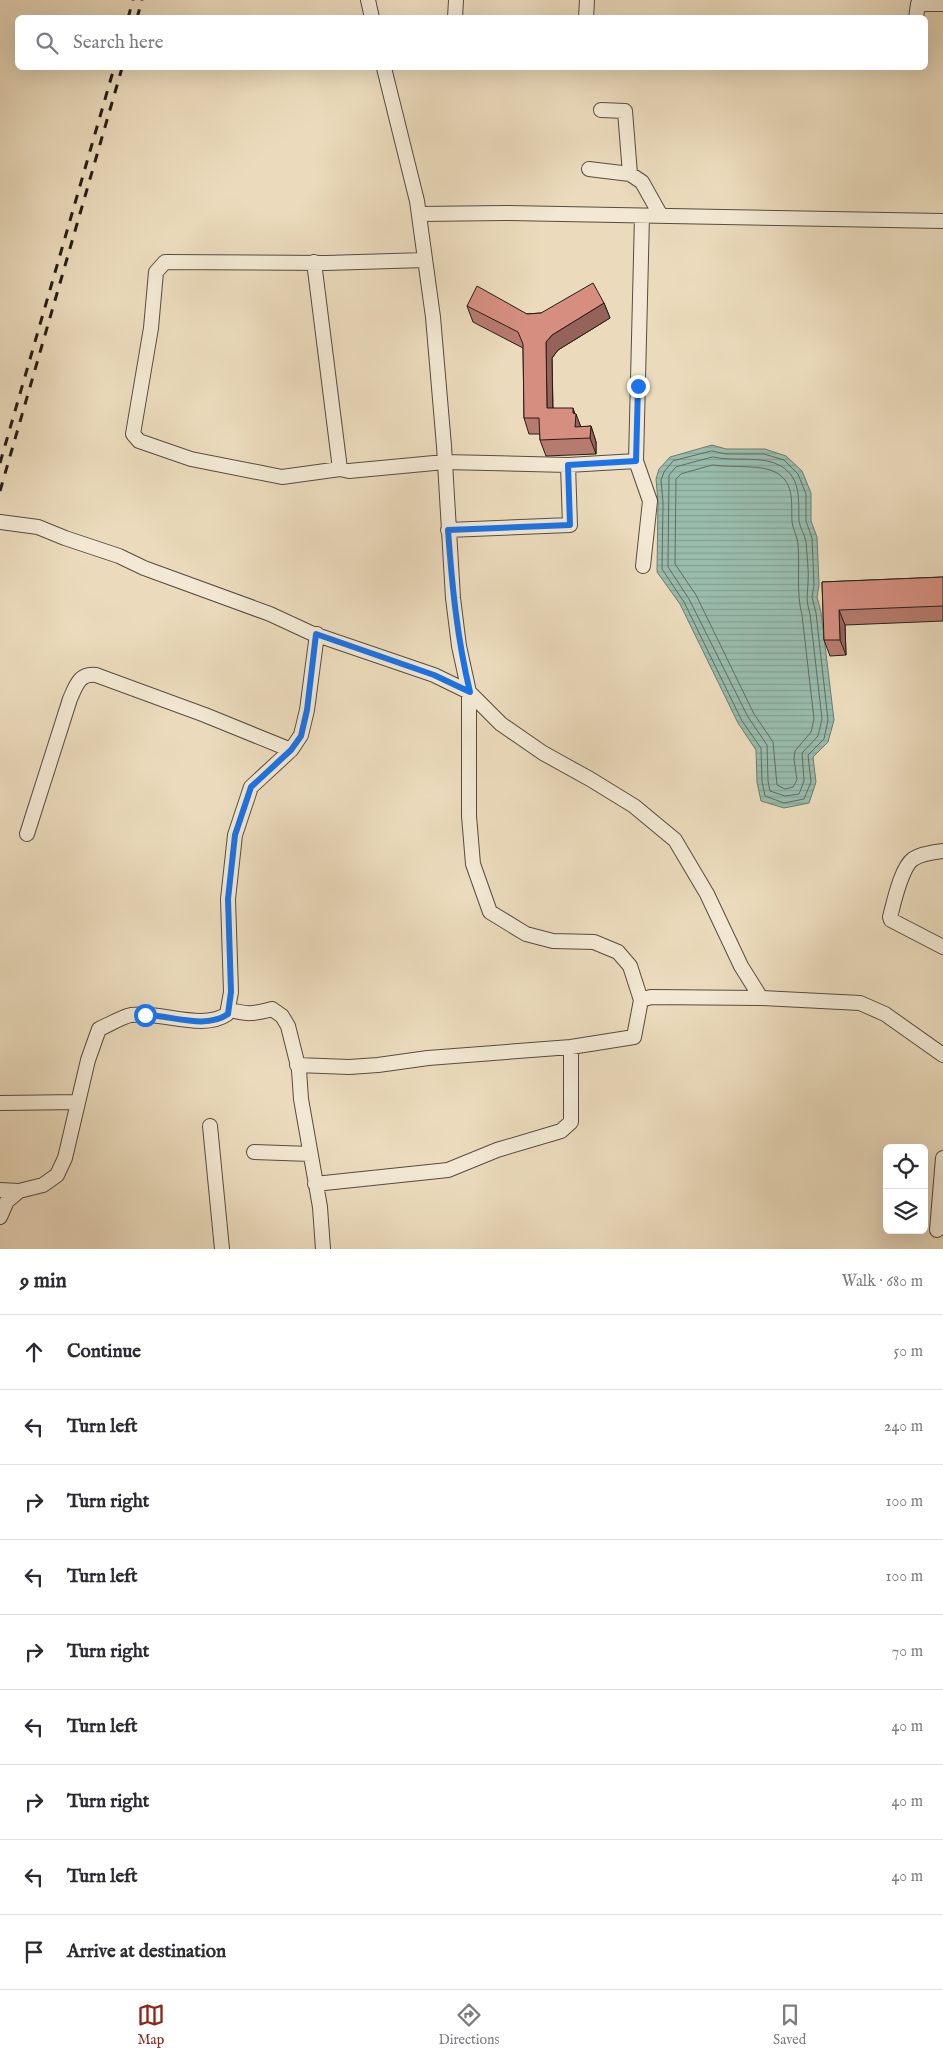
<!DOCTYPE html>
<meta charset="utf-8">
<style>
:root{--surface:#fff;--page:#f2f2f3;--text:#2b2b33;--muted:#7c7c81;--line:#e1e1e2;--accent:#8f2418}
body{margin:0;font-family:"IM FELL English",serif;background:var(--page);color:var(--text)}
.controls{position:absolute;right:15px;bottom:15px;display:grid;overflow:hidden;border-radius:8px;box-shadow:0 5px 20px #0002}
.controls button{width:45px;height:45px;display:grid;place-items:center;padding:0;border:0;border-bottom:1px solid var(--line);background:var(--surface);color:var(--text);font:25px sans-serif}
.stop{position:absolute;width:15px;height:15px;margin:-11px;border:4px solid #1a73e8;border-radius:50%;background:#fff}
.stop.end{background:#1a73e8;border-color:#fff;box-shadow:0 1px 5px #0008}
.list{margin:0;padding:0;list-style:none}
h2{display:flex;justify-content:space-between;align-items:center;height:65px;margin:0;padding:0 20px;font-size:21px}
h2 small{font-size:16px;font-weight:400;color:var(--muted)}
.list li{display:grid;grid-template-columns:32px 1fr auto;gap:15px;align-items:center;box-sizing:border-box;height:75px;padding:0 20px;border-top:1px solid var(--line)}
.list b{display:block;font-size:19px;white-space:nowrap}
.list em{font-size:16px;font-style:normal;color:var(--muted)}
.icon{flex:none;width:28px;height:28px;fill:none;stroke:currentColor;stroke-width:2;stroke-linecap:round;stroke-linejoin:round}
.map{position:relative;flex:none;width:943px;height:1249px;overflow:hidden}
.search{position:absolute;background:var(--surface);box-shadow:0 5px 20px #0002;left:15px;right:15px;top:15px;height:55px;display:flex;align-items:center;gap:12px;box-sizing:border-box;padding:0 18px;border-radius:8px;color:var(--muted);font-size:19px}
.sheet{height:740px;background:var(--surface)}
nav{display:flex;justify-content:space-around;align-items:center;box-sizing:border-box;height:70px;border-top:1px solid var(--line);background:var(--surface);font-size:14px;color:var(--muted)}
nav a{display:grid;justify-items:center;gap:2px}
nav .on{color:var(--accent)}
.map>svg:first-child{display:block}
.water{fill:url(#water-rules);stroke:#6b7c70}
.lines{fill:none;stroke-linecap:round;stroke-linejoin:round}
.shore{stroke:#606c60;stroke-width:1}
.minor-casing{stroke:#574c3f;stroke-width:16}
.minor{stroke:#f2e8d3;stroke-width:14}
.rail{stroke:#261d15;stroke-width:3;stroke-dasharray:9 9;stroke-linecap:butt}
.wall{fill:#b77a6e;stroke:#261d15}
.shaded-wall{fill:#95635a;stroke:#261d15}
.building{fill:#d58e80;stroke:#261d15}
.route{stroke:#1a73e8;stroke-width:6}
</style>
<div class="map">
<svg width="943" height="1249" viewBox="0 0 943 1249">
<defs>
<pattern id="water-rules" width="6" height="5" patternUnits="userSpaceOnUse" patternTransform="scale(1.25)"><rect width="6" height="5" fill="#99bcac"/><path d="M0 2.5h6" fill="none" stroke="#84a193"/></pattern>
</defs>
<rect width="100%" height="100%" fill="#ebdbbc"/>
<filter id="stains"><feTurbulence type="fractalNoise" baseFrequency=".004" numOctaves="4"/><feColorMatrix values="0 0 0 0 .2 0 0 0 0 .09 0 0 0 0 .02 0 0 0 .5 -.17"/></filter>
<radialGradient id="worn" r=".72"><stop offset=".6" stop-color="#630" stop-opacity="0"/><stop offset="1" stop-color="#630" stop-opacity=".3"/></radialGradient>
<path class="water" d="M712 445 726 449H765L786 456 802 471 811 493V521L817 537 819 585 817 597 821 612 834 720 828 742 813 757 816 782 809 803 784 808 761 801 757 782 756 750 738 723 680 604 657 572 658 502 656 479 659 469 670 457Z"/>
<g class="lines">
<path class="shore" d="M712 451 726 454H764L784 460 798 474 806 494V521L812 538 814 585 812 597 816 613 828 720 824 739 808 755 811 782 804 799 784 803 765 796 762 781 761 748 742 721 684 602 662 569 663 502 661 480 664 472 673 461Z
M713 457C734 462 762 455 781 466 802 479 798 500 799 521 800 528 805 535 806 542 807 556 809 571 808 584 807 599 806 599 810 614L822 719 818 736 802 753 804 781 799 794 785 796 770 791 768 781 767 745 748 717 689 599 668 567 669 475 676 467Z
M713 465C731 468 763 464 777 473 795 484 791 504 792 522 793 529 797 536 798 544 800 568 796 592 802 615L814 719 811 732 795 751 794 759 797 780 793 787 785 789 777 785 773 742 754 714 696 595 675 564 676 479 681 474Z"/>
<g class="minor-casing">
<path id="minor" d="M368 0 372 18
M455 18 456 0
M586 18 587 0
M916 18 918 4H943
M384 68 417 201 433 317 444 446 453 598 459 646 469 692 501 724 543 753 590 779 634 806 675 840 707 894 741 966 761 998 860 1003 885 1014 943 1055
M601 110 625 111 630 174 642 182 661 216
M589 169 630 174
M419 214 505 213 943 221
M642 216 636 461 650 501 643 566
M425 260 326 263 165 262 156 272 151 328 133 434 139 441 191 459 282 477 340 469 349 471 445 462 568 465
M314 262 340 469
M0 522 38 527 65 538 119 556 144 568 270 614 311 633 434 675 469 692V816L473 864 490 912 526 934 553 941 594 942 618 952 630 966 641 1000 634 1037 571 1047 428 1058 378 1065 349 1067 297 1065
M448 530 570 525 568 465 636 461
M27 834 70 699C76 686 79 673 96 675L205 715 291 750
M943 851C934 852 921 854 913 859 901 868 894 902 890 917L891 920 943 947
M641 1000 651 997 761 998
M228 1009C246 1015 254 1014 272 1009L282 1016 288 1026 299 1070 301 1099 320 1207 323 1249
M0 1103 78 1102
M210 1126 222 1249
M254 1152 310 1154
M315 1184 448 1170 497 1150 561 1131 571 1122V1047
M0 1190 19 1191
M0 1217 7 1201 19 1191 43 1185 57 1175 65 1158 88 1060 99 1029C109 1025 121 1017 131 1015 161 1011 203 1031 227 1014L231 992 228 899 235 835 251 787 291 750 301 735 307 710 317 634
M937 1230 943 1158"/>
</g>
<use href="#minor" class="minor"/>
<path class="rail" d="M128 18 133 0
M137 18 142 0
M0 463 114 68
M0 491 122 68"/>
</g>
<path class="wall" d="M604 303 610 318 558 350 552 358 553 408 575 414 581 427 591 426 596 442V454L546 456 540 440V434H529L524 418 523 348 473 322 467 306 527 314 541 313Z
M943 577V621L845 625 846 655 830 656 824 640 822 582Z"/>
<path class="shaded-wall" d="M604 303 610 318 558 350 552 358 553 424 547 408 546 342 552 335Z
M573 408 576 417V414L582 430 575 427Z
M591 426 596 442V454L590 438Z
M839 610 845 625 846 655 840 640Z"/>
<path class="building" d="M593 283 604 303 552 335 546 342 547 408H573V413L576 414 575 427 591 426 590 438 540 440 539 418H524L523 344 518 332 467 306 477 286 527 314 541 313Z
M943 577V606L839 610 840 640H824L822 582Z"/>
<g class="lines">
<path class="route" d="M145 1015C171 1015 205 1030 228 1014L231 992 228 899 235 835 251 787 291 750 301 736 307 710 316 634 434 675 470 692C457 638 452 585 448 530L570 525 568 465 636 461 638 386"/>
</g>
<rect width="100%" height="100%" filter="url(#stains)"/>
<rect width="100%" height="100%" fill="url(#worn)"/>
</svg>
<div class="controls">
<button><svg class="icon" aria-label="locate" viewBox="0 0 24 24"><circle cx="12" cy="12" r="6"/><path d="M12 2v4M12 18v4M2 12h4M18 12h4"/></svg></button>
<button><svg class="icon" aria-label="layers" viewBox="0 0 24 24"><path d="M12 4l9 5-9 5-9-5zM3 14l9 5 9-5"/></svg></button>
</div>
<div class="stop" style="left:145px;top:1015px"></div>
<div class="stop end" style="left:638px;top:386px"></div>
<div class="search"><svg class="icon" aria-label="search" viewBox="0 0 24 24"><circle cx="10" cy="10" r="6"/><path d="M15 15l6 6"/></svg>Search here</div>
</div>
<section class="sheet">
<h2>9 min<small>Walk · 680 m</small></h2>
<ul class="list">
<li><svg class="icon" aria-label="ahead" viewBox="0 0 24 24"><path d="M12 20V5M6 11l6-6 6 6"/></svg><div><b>Continue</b></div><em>50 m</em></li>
<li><svg class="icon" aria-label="left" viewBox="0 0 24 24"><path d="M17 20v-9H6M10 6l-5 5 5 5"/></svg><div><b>Turn left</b></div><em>240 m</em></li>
<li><svg class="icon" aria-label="right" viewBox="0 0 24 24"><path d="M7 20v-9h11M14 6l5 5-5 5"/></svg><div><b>Turn right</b></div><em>100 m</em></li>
<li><svg class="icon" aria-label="left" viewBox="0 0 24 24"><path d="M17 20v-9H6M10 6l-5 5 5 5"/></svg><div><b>Turn left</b></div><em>100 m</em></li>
<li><svg class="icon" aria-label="right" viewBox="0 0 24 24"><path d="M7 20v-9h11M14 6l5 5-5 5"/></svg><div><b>Turn right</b></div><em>70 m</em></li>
<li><svg class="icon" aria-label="left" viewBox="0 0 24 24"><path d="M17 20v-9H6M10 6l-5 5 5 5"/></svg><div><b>Turn left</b></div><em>40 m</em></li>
<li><svg class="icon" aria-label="right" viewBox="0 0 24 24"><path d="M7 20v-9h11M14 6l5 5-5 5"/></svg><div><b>Turn right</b></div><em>40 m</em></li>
<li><svg class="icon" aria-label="left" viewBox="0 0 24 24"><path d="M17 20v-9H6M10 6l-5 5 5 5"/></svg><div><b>Turn left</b></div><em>40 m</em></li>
<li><svg class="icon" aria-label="arrive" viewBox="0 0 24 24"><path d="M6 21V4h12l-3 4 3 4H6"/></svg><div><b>Arrive at destination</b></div></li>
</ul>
</section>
<nav>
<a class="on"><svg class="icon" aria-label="map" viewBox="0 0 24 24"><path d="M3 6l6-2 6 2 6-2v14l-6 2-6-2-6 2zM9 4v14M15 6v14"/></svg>Map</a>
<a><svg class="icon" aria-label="directions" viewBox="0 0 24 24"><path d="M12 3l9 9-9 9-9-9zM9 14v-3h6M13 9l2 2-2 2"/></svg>Directions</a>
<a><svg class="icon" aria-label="saved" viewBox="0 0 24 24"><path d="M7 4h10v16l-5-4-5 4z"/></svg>Saved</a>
</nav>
